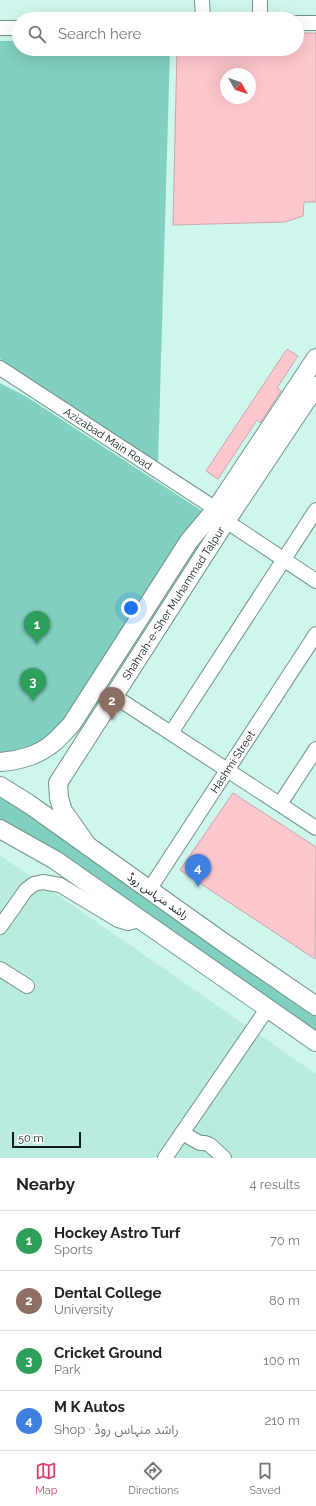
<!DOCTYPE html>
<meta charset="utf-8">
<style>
:root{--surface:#fff;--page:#f6f6f6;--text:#222;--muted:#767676;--line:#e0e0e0;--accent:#d34366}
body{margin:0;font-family:Raleway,"Noto Sans Arabic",sans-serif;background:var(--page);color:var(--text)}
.compass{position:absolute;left:220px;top:68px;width:36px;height:36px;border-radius:50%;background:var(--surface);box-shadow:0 4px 16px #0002;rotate:130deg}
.scale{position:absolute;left:12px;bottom:10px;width:69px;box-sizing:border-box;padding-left:4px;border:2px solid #0f1d1a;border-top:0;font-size:11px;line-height:14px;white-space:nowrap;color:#0f1d1a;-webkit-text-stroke:3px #fff;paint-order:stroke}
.you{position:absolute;left:131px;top:608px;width:14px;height:14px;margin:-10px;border:3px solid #fff;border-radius:50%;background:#1a73e8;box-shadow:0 0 0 6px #1a73e833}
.badge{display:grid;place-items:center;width:26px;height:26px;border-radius:50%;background:var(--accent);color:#fff;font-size:13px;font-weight:700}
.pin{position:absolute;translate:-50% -33px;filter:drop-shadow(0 1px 2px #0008)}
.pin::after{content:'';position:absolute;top:21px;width:14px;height:12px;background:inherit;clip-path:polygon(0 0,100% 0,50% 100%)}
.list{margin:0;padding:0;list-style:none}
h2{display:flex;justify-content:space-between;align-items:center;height:52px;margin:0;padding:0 16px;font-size:17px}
h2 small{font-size:13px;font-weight:400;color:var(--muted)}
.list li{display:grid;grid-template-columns:26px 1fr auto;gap:12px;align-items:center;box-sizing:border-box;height:60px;padding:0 16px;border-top:1px solid var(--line)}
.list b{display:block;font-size:15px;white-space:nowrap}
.list p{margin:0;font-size:13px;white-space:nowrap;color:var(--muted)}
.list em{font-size:13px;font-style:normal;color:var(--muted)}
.icon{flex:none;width:22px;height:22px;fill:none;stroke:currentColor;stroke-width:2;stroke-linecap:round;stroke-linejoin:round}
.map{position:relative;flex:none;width:316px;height:1158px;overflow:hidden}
.search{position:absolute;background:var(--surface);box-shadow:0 4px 16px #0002;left:12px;right:12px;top:12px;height:44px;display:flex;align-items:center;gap:10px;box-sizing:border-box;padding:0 14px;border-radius:22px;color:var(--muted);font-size:15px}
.sheet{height:292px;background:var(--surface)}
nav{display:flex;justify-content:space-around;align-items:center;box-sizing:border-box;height:56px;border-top:1px solid var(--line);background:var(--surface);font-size:11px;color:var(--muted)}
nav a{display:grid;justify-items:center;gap:2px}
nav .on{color:var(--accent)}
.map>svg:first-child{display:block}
.built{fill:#baebdf}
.green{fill:#81d0c0}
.building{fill:#fdc7cd;stroke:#caa6aa;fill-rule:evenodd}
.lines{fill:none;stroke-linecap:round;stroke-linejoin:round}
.minor-casing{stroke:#70948c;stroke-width:16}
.major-casing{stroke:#70948c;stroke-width:20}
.minor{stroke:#fff;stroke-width:14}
.major{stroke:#fff;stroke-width:18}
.labels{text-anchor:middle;stroke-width:4;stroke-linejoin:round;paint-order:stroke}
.street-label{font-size:11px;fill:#0f1d1a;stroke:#fff}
</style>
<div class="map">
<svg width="316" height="1158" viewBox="0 0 316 1158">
<rect width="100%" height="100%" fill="#cff6ec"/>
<path class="built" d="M0 855 316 1074V1158H0Z"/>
<path class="green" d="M0 41H19V49H170L158 465 0 359Z
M0 383 27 397 202 511 70 713 44 741 21 751 0 755Z
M0 798 38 818 214 947 316 1016V1032L48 846 0 820Z"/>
<path class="building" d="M297 33H316V202H304L303 216 285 222 173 225 177 49H297ZM226 74H250V98H226Z
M287 349 298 356 277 388 281 391 260 423 257 420 218 479 206 471Z
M233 793 316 847 315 959 180 870Z"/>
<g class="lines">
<g class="minor-casing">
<g id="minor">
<path d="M202 0 203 19"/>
<path d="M260 0V19"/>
<path d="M297 23H316"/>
<path d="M0 28H19"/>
<path id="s1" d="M0 368 216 509"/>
<path d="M226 521 316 581"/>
<path d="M114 696 316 828"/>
<path d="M171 733 316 510"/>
<path d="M280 804 316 749"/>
<path id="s2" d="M149 890 316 634"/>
<path d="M0 927 26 890 34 884 43 882 60 885 118 920 128 923 140 920"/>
<path d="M0 969 27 986"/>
<path d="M182 1133 200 1143H205L210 1145 224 1158"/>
<path d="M165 1158 267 1009"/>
</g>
</g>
<g class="major-casing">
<g id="major">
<path d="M0 762C18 761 39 755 53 743 59 738 65 731 71 725L189 541 216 509 316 358"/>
<path d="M0 786 29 804 220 940 316 1006"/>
<path d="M0 829 55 860 316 1042"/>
<path id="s3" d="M87 845 63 811 59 798 58 783 226 521 316 386"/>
</g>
</g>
<use href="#minor" class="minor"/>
<use href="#major" class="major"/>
</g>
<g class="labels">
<g class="street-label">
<text dy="4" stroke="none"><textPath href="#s1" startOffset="129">Azizabad Main Road</textPath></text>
<text dy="4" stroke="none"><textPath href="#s3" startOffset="284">Shahrah-e-Sher Muhammad Talpur</textPath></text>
<text dy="4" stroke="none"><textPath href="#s2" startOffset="153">Hashmi Street</textPath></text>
<text transform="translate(158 896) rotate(35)" y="4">راشد منہاس روڈ</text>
</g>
</g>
</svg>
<svg class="compass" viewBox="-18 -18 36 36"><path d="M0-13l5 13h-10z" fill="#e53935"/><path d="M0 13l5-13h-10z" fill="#767676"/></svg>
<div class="scale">50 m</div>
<div class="you"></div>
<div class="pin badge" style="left:37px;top:644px;background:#2e9e5b">1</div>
<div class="pin badge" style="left:112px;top:720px;background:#8d6e63">2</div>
<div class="pin badge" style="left:33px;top:701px;background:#2e9e5b">3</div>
<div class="pin badge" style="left:198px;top:887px;background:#3f7fe0">4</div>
<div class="search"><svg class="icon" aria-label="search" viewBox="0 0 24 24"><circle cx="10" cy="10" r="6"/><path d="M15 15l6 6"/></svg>Search here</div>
</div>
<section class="sheet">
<h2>Nearby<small>4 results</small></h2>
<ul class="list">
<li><span class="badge" style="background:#2e9e5b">1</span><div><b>Hockey Astro Turf</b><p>Sports</p></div><em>70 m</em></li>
<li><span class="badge" style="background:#8d6e63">2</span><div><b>Dental College</b><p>University</p></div><em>80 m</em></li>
<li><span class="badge" style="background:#2e9e5b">3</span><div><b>Cricket Ground</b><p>Park</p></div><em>100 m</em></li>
<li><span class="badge" style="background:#3f7fe0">4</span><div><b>M K Autos</b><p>Shop · راشد منہاس روڈ</p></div><em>210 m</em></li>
</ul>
</section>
<nav>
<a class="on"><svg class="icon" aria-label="map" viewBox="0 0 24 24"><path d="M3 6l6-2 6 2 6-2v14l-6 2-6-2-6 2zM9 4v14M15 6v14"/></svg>Map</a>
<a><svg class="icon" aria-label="directions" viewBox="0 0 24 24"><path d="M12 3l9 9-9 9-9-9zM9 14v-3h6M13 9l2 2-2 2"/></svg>Directions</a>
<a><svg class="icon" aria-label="saved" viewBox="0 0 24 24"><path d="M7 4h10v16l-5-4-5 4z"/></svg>Saved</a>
</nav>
